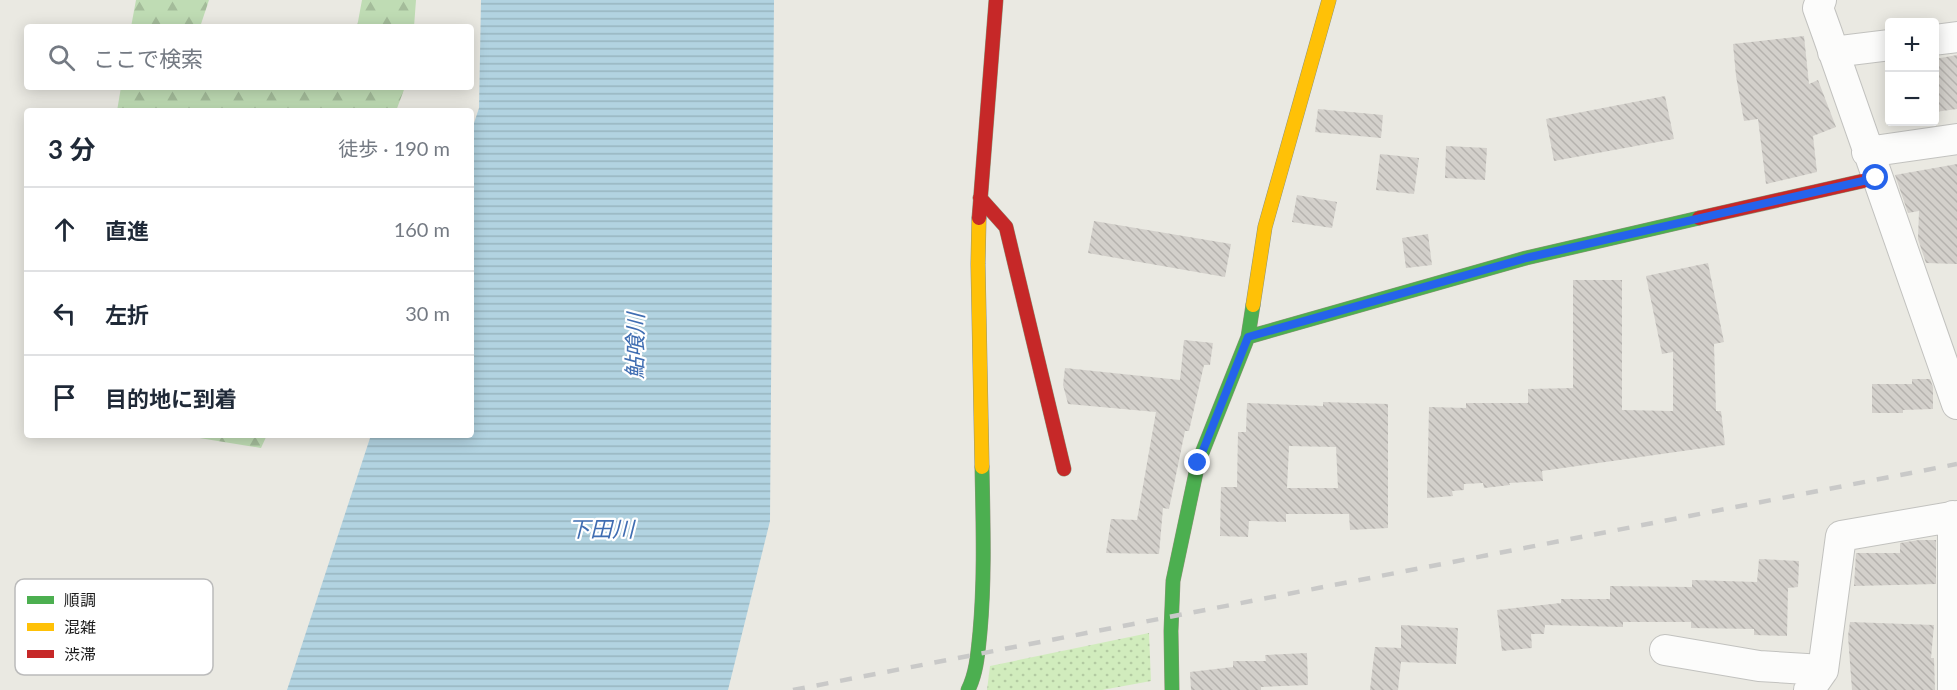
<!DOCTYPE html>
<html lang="ja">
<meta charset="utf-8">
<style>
:root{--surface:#fff;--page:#f6f6f7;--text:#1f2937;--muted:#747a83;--line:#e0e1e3}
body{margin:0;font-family:Lato,"Noto Sans JP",sans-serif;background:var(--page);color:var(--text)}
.controls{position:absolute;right:18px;top:18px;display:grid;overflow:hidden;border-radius:6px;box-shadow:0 3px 15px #0003}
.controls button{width:54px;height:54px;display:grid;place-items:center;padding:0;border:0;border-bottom:2px solid var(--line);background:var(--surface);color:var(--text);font:30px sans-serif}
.stop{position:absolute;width:18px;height:18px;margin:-14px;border:4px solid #2563eb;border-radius:50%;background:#fff}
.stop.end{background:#2563eb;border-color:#fff;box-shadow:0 2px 6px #0008}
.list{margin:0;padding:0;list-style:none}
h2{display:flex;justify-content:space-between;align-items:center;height:78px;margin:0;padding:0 24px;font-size:26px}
h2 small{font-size:20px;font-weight:400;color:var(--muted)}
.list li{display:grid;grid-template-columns:39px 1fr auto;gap:18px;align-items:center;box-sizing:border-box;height:84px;padding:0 24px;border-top:2px solid var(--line)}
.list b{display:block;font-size:22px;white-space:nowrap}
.list em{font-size:20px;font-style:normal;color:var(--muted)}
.icon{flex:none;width:33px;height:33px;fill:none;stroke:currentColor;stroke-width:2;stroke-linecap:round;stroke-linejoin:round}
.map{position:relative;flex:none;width:1957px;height:690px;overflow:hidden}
.search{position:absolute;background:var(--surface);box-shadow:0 3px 15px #0003;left:24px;top:24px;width:450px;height:66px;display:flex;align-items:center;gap:15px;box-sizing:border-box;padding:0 21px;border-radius:6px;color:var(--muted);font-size:22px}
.panel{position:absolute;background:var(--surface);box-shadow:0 3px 15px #0003;left:24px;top:108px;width:450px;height:330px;border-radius:6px}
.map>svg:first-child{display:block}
.grass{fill:url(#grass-dots)}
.forest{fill:url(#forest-firs)}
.water{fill:url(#water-rules)}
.building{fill:url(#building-back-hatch);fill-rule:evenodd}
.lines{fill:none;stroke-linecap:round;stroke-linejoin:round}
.street-casing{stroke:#c2c2bf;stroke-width:32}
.fast-casing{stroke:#8f947a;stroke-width:15}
.slow-casing{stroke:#8f947a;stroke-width:15}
.jam-casing{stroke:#8f947a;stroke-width:15}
.street{stroke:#fcfcfb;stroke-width:30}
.fast{stroke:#4caf50;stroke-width:14}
.slow{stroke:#ffc107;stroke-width:14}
.jam{stroke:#c62828;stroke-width:14}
.rail{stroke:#c9c9c8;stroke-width:4.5;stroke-dasharray:12 12;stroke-linecap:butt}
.route{stroke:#2563eb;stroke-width:8}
.labels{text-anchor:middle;stroke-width:4.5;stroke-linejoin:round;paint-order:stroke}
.water-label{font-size:22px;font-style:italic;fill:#3f6db2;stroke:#fff}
.key{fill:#fff;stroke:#bbb;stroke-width:1.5}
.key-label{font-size:16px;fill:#1b1b1b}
</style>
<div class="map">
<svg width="1957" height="690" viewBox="0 0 1957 690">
<defs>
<pattern id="grass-dots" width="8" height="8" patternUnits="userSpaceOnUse" patternTransform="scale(1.5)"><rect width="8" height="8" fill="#d1ecbd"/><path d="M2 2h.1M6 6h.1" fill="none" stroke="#b3caa2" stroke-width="1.8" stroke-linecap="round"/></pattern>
<pattern id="forest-firs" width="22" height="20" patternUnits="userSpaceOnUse" patternTransform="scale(1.5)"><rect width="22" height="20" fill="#bfdcb4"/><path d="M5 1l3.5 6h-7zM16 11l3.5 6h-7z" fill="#a4bc9a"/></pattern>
<pattern id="water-rules" width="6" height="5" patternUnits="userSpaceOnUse" patternTransform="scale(1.5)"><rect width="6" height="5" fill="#b2d3e1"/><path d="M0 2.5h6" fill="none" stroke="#98b5c0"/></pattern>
<pattern id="building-back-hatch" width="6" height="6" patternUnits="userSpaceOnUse" patternTransform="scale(1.5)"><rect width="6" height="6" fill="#d3d0cb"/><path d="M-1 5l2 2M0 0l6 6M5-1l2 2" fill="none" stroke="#b5b2ae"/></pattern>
</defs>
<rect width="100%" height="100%" fill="#eae9e2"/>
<path class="grass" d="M1149 633 1151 681 1102 690H987L990 666Z"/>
<path class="forest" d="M136 0H209L200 27H131Z
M362 0H416L414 27H357Z
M121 87H405L396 111H117Z
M181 435H267L261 448Z"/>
<path class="water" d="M481 0H774L770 521 728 690H287L371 435H471V132L479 108Z"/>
<path class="building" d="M1804 36 1809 84 1818 80 1836 127 1813 136 1817 172 1766 184 1758 119 1744 121 1736 76 1733 44Z
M1957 55V109L1935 112V59Z
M1665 96 1674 139 1554 161 1546 119Z
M1318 109 1383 115 1381 138 1315 132Z
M1446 146 1487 148 1485 180 1445 178Z
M1380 154 1419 158 1414 194 1376 190Z
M1957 164V264L1926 263 1918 239 1919 211 1908 213 1895 175Z
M1297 195 1337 202 1332 228 1292 222Z
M1094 221 1231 244 1225 277 1088 253Z
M1428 234 1432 265 1406 268 1402 238Z
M1708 263 1724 342 1714 344 1716 411H1721L1725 445 1542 471 1543 481 1509 483 1510 485 1484 488 1483 483 1464 484V490L1452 491 1453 496 1427 498 1429 407 1466 408V403H1528V389L1573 388V280H1622V410L1673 411V352L1662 354 1646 276Z
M1184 340 1213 343 1210 365H1204L1189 431H1185L1169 509 1163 508 1159 554 1106 553 1111 519 1137 520 1156 412 1068 404 1063 385 1065 368 1180 380Z
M1912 379H1930L1933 387V409L1903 410V413H1872V384H1912Z
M1323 402 1388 404V528L1350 530 1349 514H1286V522L1249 521 1248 537 1220 536 1221 487H1237L1238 432H1246L1247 403 1323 406ZM1289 446 1336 447 1338 488H1287Z
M1919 540H1936V584L1854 586 1856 553H1900V543Z
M1759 559 1799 561 1798 587 1788 588 1787 636 1754 635V629L1691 628V622H1623V627L1545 625 1544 634H1531L1532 648 1502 651 1497 610 1561 603V599H1610V586L1692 587V580L1757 582Z
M1850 622 1934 625 1931 658H1934L1935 690H1852L1848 636Z
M1401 625 1458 628 1456 664 1401 662 1398 690H1370L1375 647 1401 648Z
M1307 653 1308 685 1261 687V690H1191L1190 672 1233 667V661H1266L1265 655Z"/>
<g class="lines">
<g class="street-casing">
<path id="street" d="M1821 0 1818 8 1827 33 1957 404
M1934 40 1957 37
M1833 52 1890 45
M1867 152 1957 139
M1953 516V690
M1665 650 1759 666 1823 670
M1809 690 1823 670 1841 536 1957 516"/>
</g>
<g class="fast-casing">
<path id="fast" d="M1248 337 1526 258 1699 218
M968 690C977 672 978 651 980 632 985 577 983 522 982 467
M1172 690 1171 631 1173 581 1198 463 1248 337 1253 305"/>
</g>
<g class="slow-casing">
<path id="slow" d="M979 218 978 264 982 467
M1253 305 1265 227 1329 0"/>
</g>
<g class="jam-casing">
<path id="jam" d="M980 198 1006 227 1064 469
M979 218 996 0
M1699 218 1876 178"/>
</g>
<use href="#street" class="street"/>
<use href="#fast" class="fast"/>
<use href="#slow" class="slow"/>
<use href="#jam" class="jam"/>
<path class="rail" d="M793 690 1957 464"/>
</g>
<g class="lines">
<path class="route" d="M1198 463 1248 337 1526 258 1876 178"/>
</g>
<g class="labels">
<g class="water-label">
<text transform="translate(635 346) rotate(-89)" y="8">鮎喰川</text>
<text x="601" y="537">下田川</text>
</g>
</g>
<rect x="15" y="579" width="198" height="96" rx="9" class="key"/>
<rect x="27" y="596" width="27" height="8" fill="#4caf50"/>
<rect x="27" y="623" width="27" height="8" fill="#ffc107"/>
<rect x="27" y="650" width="27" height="8" fill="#c62828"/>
<g class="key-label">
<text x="64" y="606">順調</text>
<text x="64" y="633">混雑</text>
<text x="64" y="660">渋滞</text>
</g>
</svg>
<div class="controls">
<button>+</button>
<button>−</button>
</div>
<div class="stop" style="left:1876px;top:178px"></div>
<div class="stop end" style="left:1198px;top:463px"></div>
<div class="search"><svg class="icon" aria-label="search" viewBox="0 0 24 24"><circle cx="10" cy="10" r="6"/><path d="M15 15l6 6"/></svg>ここで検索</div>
<section class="panel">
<h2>3 分<small>徒歩 · 190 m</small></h2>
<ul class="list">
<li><svg class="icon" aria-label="ahead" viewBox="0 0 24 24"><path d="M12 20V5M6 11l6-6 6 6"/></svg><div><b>直進</b></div><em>160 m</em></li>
<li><svg class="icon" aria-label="left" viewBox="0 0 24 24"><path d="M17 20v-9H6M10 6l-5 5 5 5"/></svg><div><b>左折</b></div><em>30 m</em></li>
<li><svg class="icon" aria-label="arrive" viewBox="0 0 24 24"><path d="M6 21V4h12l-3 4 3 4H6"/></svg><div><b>目的地に到着</b></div></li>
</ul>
</section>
</div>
